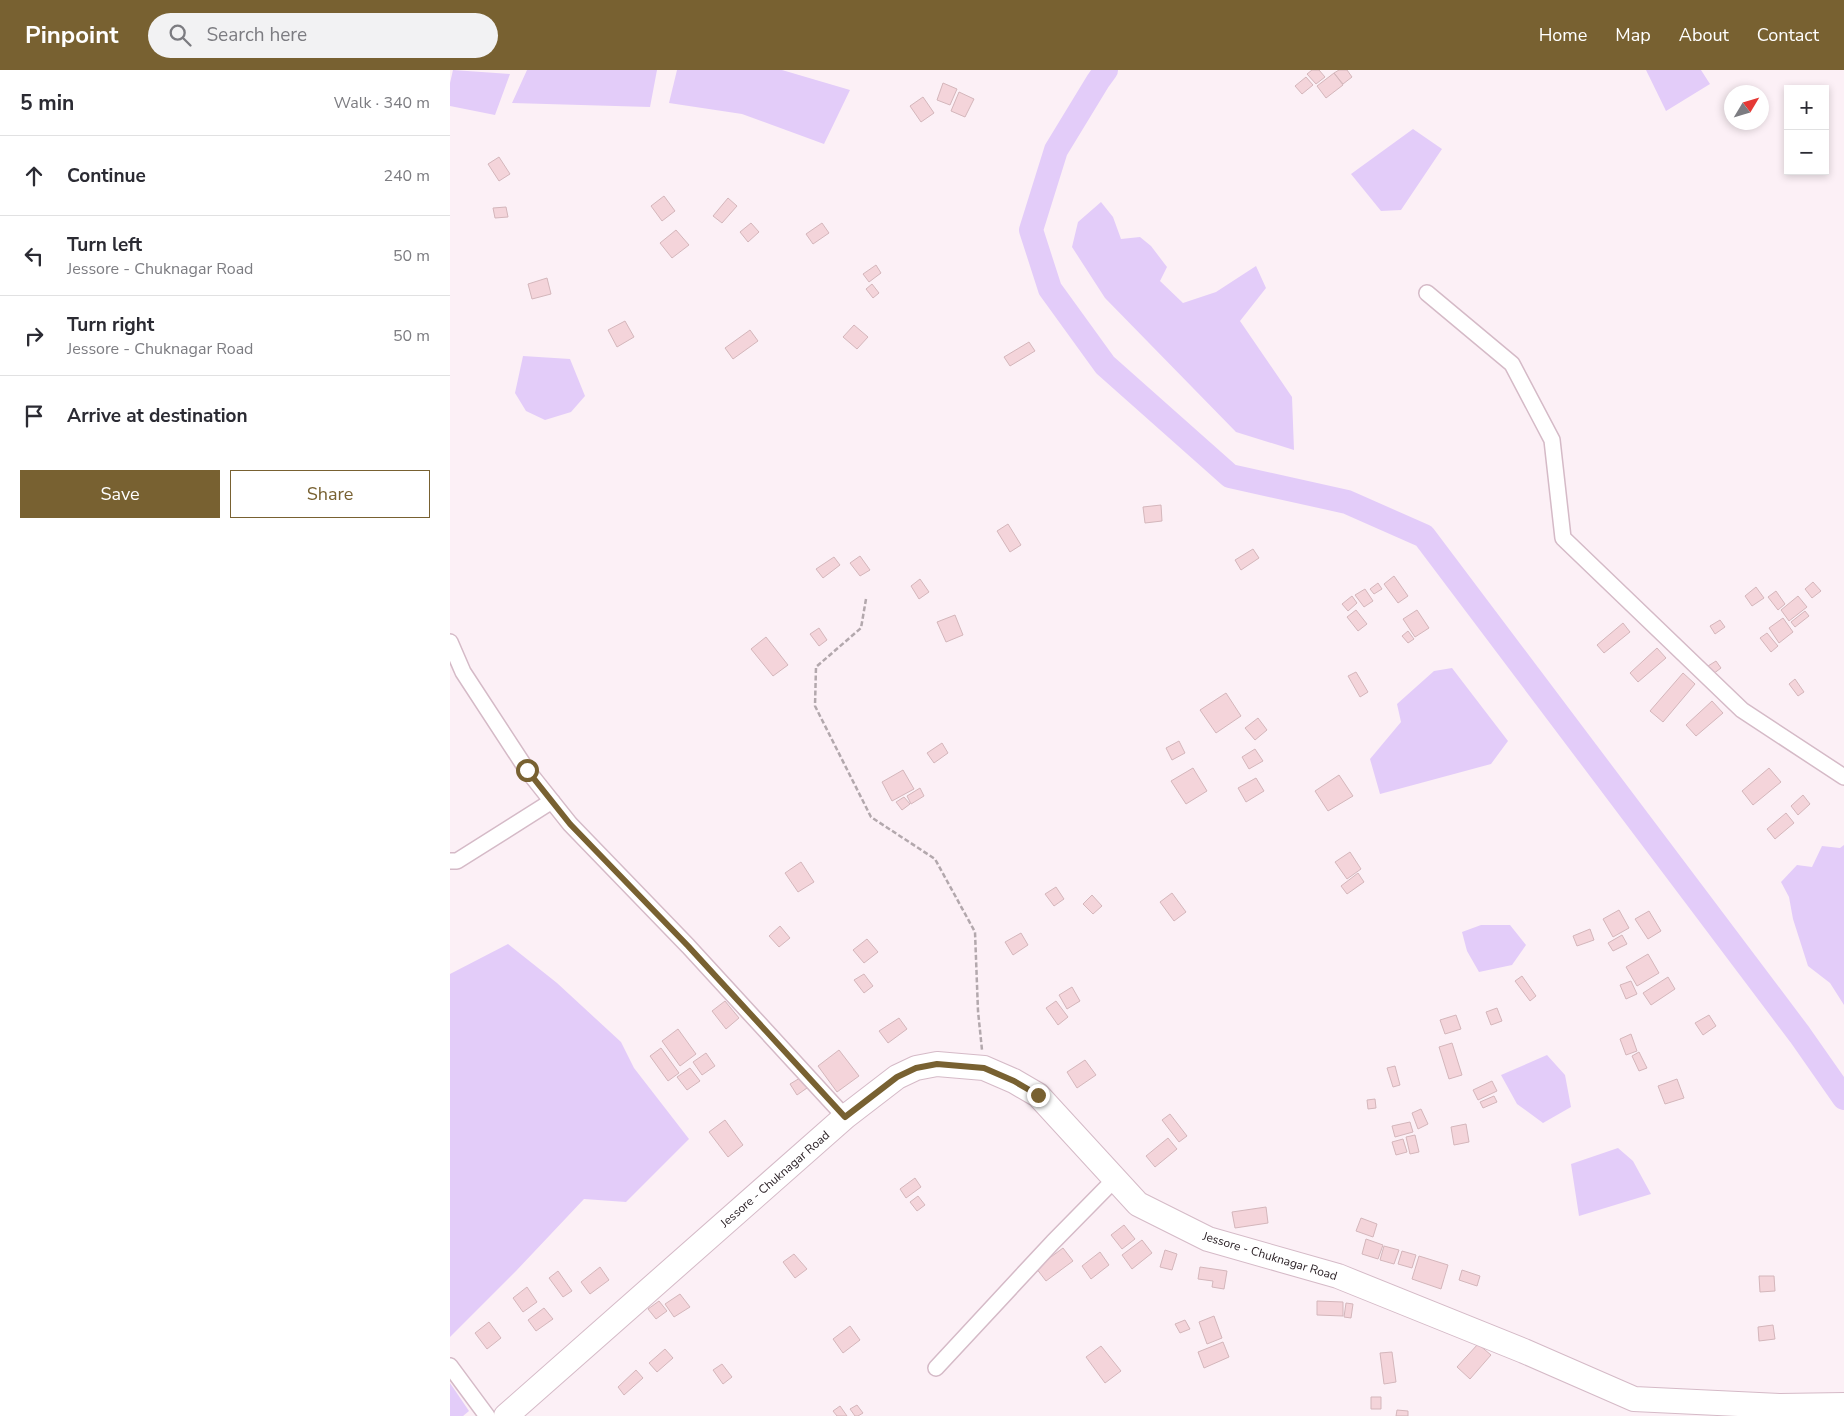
<!DOCTYPE html>
<meta charset="utf-8">
<style>
:root{--surface:#fff;--page:#f2f2f3;--text:#2b2b33;--muted:#7c7c81;--line:#e1e1e2;--accent:#786131}
body{margin:0;font-family:"Nunito Sans",sans-serif;background:var(--page);color:var(--text)}
.controls{position:absolute;right:15px;top:15px;display:grid;overflow:hidden;border-radius:0px;box-shadow:0 2px 8px #0003}
.controls button{width:45px;height:45px;display:grid;place-items:center;padding:0;border:0;border-bottom:1px solid var(--line);background:var(--surface);color:var(--text);font:25px sans-serif}
.compass{position:absolute;left:1274px;top:15px;width:45px;height:45px;border-radius:50%;background:var(--surface);box-shadow:0 2px 8px #0003;rotate:52deg}
.stop{position:absolute;width:15px;height:15px;margin:-11px;border:4px solid #786131;border-radius:50%;background:#fff}
.stop.end{background:#786131;border-color:#fff;box-shadow:0 1px 5px #0008}
.list{margin:0;padding:0;list-style:none}
h2{display:flex;justify-content:space-between;align-items:center;height:65px;margin:0;padding:0 20px;font-size:21px}
h2 small{font-size:16px;font-weight:400;color:var(--muted)}
.list li{display:grid;grid-template-columns:32px 1fr auto;gap:15px;align-items:center;box-sizing:border-box;height:80px;padding:0 20px;border-top:1px solid var(--line)}
.list b{display:block;font-size:19px;white-space:nowrap}
.list p{margin:0;font-size:16px;white-space:nowrap;color:var(--muted)}
.list em{font-size:16px;font-style:normal;color:var(--muted)}
.actions{display:flex;gap:10px;padding:15px 20px}
.actions a{flex:1;padding:11px 0;border:1px solid var(--accent);border-radius:0px;text-align:center;font-size:18px;color:var(--accent)}
.actions .main{background:var(--accent);color:#fff}
.icon{flex:none;width:28px;height:28px;fill:none;stroke:currentColor;stroke-width:2;stroke-linecap:round;stroke-linejoin:round}
.map{position:relative;flex:none;width:1394px;height:1346px;overflow:hidden}
header{display:flex;align-items:center;gap:30px;box-sizing:border-box;height:70px;padding:0 25px;background:var(--accent);color:#fff}
header strong{font-size:24px}
nav{display:flex;gap:28px;margin-inline-start:auto;font-size:18px}
.search{width:350px;height:45px;background:var(--page);display:flex;align-items:center;gap:12px;box-sizing:border-box;padding:0 18px;border-radius:28px;color:var(--muted);font-size:19px}
main{display:flex}
aside{flex:1;background:var(--surface)}
.map>svg:first-child{display:block}
.water{fill:#e3ccf9}
.lines{fill:none;stroke-linecap:round;stroke-linejoin:round}
.river{stroke:#e3ccf9;stroke-width:24}
.building{fill:#f4d4da;stroke:#d4b6bb}
.street-casing{stroke:#d5bac7;stroke-width:18}
.primary-casing{stroke:#d5bac7;stroke-width:26}
.path{stroke:#b3a8ad;stroke-width:2.5;stroke-dasharray:5 2.5;stroke-linecap:butt}
.street{stroke:#fff;stroke-width:15}
.primary{stroke:#fff;stroke-width:24}
.route{stroke:#786131;stroke-width:6}
.labels{text-anchor:middle;stroke-width:5;stroke-linejoin:round;paint-order:stroke}
.street-label{font-size:12px;fill:#2b2126;stroke:#fff}
</style>
<header>
<strong>Pinpoint</strong>
<div class="search"><svg class="icon" aria-label="search" viewBox="0 0 24 24"><circle cx="10" cy="10" r="6"/><path d="M15 15l6 6"/></svg>Search here</div>
<nav><a>Home</a><a>Map</a><a>About</a><a>Contact</a></nav>
</header>
<main>
<aside>
<h2>5 min<small>Walk · 340 m</small></h2>
<ul class="list">
<li><svg class="icon" aria-label="ahead" viewBox="0 0 24 24"><path d="M12 20V5M6 11l6-6 6 6"/></svg><div><b>Continue</b></div><em>240 m</em></li>
<li><svg class="icon" aria-label="left" viewBox="0 0 24 24"><path d="M17 20v-9H6M10 6l-5 5 5 5"/></svg><div><b>Turn left</b><p>Jessore - Chuknagar Road</p></div><em>50 m</em></li>
<li><svg class="icon" aria-label="right" viewBox="0 0 24 24"><path d="M7 20v-9h11M14 6l5 5-5 5"/></svg><div><b>Turn right</b><p>Jessore - Chuknagar Road</p></div><em>50 m</em></li>
<li><svg class="icon" aria-label="arrive" viewBox="0 0 24 24"><path d="M6 21V4h12l-3 4 3 4H6"/></svg><div><b>Arrive at destination</b></div></li>
</ul>
<div class="actions"><a class="main">Save</a><a>Share</a></div>
</aside>
<div class="map">
<svg width="1394" height="1346" viewBox="0 0 1394 1346">
<rect width="100%" height="100%" fill="#fcf0f6"/>
<path class="water" d="M3 0 60 4 45 45 0 36V13Z
M77 0H207L200 37 62 33Z
M227 0H332L400 20 374 74 292 44 219 33Z
M1196 0H1251L1260 14 1216 41Z
M963 59 992 79 951 140 931 141 901 104Z
M651 132 663 147 671 169 690 167 701 176 717 197 710 211 733 233 766 222 806 196 816 218 790 251 842 327 844 380 786 362 655 228 622 177 628 152Z
M73 286 120 289 135 326 121 342 95 350 76 341 65 323Z
M1002 598 1058 671 1041 694 930 724 920 689 951 652 947 634 984 601Z
M1394 775V935L1380 913 1358 896 1343 849 1339 827 1331 812 1347 795 1362 797 1372 776 1390 778Z
M1031 855H1060L1076 875 1062 895 1029 902 1017 881 1012 862Z
M58 874 107 913 171 972 184 998 239 1069 176 1132 134 1129 66 1201 0 1267V904Z
M1097 985 1115 1005 1121 1037 1093 1053 1067 1034 1051 1005Z
M1168 1078 1183 1091 1201 1124 1129 1146 1121 1094Z
M0 1313 19 1341 13 1346H0Z"/>
<g class="lines">
<path class="river" d="M656 0 648 11 606 80 581 160 600 219 655 295 780 406 897 432 974 466 1350 965 1394 1028"/>
</g>
<path class="building" d="M862 0H869L875 7 866 14 857 4Z
M889 0H897L902 7 893 14 884 3Z
M884 3 893 15 876 28 867 16Z
M856 7 863 15 852 24 845 16Z
M493 13 507 19 500 35 487 30Z
M509 22 524 29 515 47 501 41Z
M473 27 484 43 471 52 460 36Z
M49 87 60 104 49 111 38 94Z
M214 126 225 141 212 151 201 136Z
M278 128 287 136 272 153 263 146Z
M56 137 58 147 45 148 43 138Z
M301 153 309 162 298 172 290 162Z
M372 153 379 163 363 174 356 164Z
M226 160 239 175 222 188 210 173Z
M426 195 431 203 419 212 413 204Z
M97 208 101 224 82 229 78 214Z
M422 214 429 223 423 228 416 219Z
M175 251 184 267 167 277 158 260Z
M404 255 418 267 407 279 393 267Z
M300 260 308 271 283 289 275 278Z
M579 272 585 281 560 296 554 287Z
M711 435 712 451 695 453 693 437Z
M558 454 571 475 560 482 547 461Z
M803 479 809 488 791 500 785 490Z
M410 486 420 500 410 506 400 493Z
M384 487 390 495 373 508 366 499Z
M944 506 958 526 948 533 934 514Z
M470 509 479 522 469 529 461 516Z
M1363 512 1371 521 1362 528 1355 519Z
M928 513 932 519 924 524 920 519Z
M1306 517 1314 528 1302 536 1295 526Z
M915 519 923 531 914 537 905 525Z
M1326 521 1335 534 1328 540 1318 527Z
M902 526 907 533 898 541 892 534Z
M1348 526 1357 537 1339 551 1331 540Z
M906 540 917 554 908 561 897 547Z
M967 540 979 558 965 567 953 549Z
M1355 541 1359 546 1345 557 1341 552Z
M505 545 513 565 496 572 487 552Z
M1333 548 1343 562 1329 573 1319 558Z
M1270 550 1275 557 1265 564 1260 556Z
M1173 553 1180 562 1154 583 1147 575Z
M369 558 377 570 369 576 360 564Z
M958 561 964 569 958 573 952 566Z
M1317 563 1328 576 1321 582 1310 568Z
M316 567 338 595 323 606 301 579Z
M1207 578 1216 588 1188 612 1180 603Z
M1266 591 1271 598 1263 604 1258 596Z
M906 602 918 622 910 627 898 606Z
M1233 603 1245 614 1213 652 1200 641Z
M1345 609 1354 622 1348 626 1339 614Z
M776 623 791 646 766 663 750 640Z
M1262 631 1273 643 1246 666 1236 655Z
M808 648 817 660 805 670 795 658Z
M729 671 735 683 722 690 716 678Z
M492 673 498 683 484 693 477 683Z
M805 679 813 691 799 699 792 687Z
M743 698 757 721 736 734 721 711Z
M1319 698 1331 712 1303 735 1292 721Z
M453 700 464 719 442 731 432 712Z
M889 705 903 726 878 741 865 721Z
M806 708 814 721 796 732 788 718Z
M470 718 474 726 461 734 457 726Z
M1353 725 1360 734 1348 745 1341 736Z
M454 727 460 734 452 740 446 732Z
M1336 743 1344 753 1325 769 1317 759Z
M900 782 911 799 897 809 885 792Z
M351 792 364 812 348 822 335 803Z
M908 803 914 812 897 824 891 816Z
M606 817 614 829 604 836 595 824Z
M722 823 736 842 724 851 710 832Z
M642 825 652 836 643 844 633 834Z
M1169 840 1179 858 1163 867 1153 849Z
M1199 841 1211 861 1198 869 1185 849Z
M330 856 340 868 329 877 319 866Z
M1140 859 1144 870 1127 876 1123 866Z
M571 863 578 875 563 885 555 872Z
M1172 865 1177 874 1163 881 1158 873Z
M417 869 428 882 414 893 403 880Z
M1198 884 1209 903 1187 916 1176 897Z
M414 904 423 916 414 923 404 910Z
M1072 906 1086 926 1080 931 1065 911Z
M1218 907 1225 919 1201 935 1193 923Z
M1181 911 1187 924 1176 929 1170 915Z
M622 917 630 931 617 939 609 925Z
M275 931 289 948 276 959 262 941Z
M606 931 618 947 608 955 596 938Z
M1047 938 1052 951 1041 955 1036 942Z
M1006 945 1011 959 995 964 990 950Z
M1259 945 1266 956 1253 965 1245 953Z
M449 948 457 959 438 973 429 961Z
M228 959 246 984 230 996 212 971Z
M1181 964 1187 981 1176 985 1170 969Z
M1002 973 1012 1005 999 1009 989 977Z
M211 978 229 1003 218 1011 200 986Z
M389 980 409 1006 387 1022 368 996Z
M1189 982 1197 998 1189 1001 1182 986Z
M256 983 265 996 252 1005 243 992Z
M635 990 646 1005 627 1018 617 1002Z
M945 996 950 1015 943 1017 937 998Z
M240 998 250 1011 237 1020 227 1007Z
M350 1008 357 1018 347 1025 340 1014Z
M1227 1009 1234 1028 1215 1034 1208 1016Z
M1042 1011 1047 1021 1028 1030 1023 1020Z
M1044 1026 1047 1032 1033 1038 1030 1032Z
M925 1029 926 1038 918 1039 917 1030Z
M971 1039 978 1054 968 1059 962 1043Z
M720 1044 737 1066 729 1072 712 1050Z
M275 1050 293 1075 278 1087 259 1062Z
M960 1052 963 1062 945 1067 942 1056Z
M1016 1054 1019 1072 1004 1075 1001 1057Z
M965 1065 969 1082 960 1084 956 1067Z
M718 1068 727 1079 705 1097 696 1086Z
M953 1069 957 1082 946 1085 942 1072Z
M465 1108 471 1117 456 1128 450 1119Z
M468 1126 475 1135 467 1141 460 1132Z
M816 1137 818 1153 785 1158 782 1142Z
M911 1148 927 1154 923 1167 906 1161Z
M674 1155 685 1169 672 1179 661 1165Z
M916 1169 933 1175 928 1189 912 1184Z
M692 1170 702 1183 682 1199 672 1185Z
M934 1176 949 1180 944 1194 930 1190Z
M613 1178 623 1191 596 1211 586 1198Z
M715 1180 727 1184 722 1200 710 1197Z
M952 1181 966 1185 962 1198 948 1194Z
M650 1182 659 1195 641 1209 632 1196Z
M344 1184 357 1199 345 1208 333 1192Z
M969 1186 998 1195 991 1219 962 1209Z
M150 1197 159 1210 140 1224 131 1212Z
M750 1197 777 1201 774 1219 762 1217 763 1211 748 1209Z
M1012 1200 1030 1206 1027 1216 1009 1210Z
M108 1201 122 1221 113 1227 99 1208Z
M1309 1206H1324L1325 1221 1310 1222Z
M77 1217 87 1232 73 1242 63 1228Z
M230 1224 240 1237 224 1247 215 1234Z
M209 1231 217 1241 206 1249 198 1239Z
M867 1231 893 1232V1246L867 1245Z
M896 1233 903 1234 901 1248 894 1247Z
M94 1238 103 1249 86 1261 78 1250Z
M764 1246 772 1268 757 1274 749 1252Z
M735 1250 740 1259 730 1263 725 1254Z
M39 1252 51 1268 37 1279 25 1263Z
M1323 1255 1325 1269 1309 1271 1308 1257Z
M400 1256 410 1270 393 1283 383 1269Z
M773 1272 779 1287 754 1298 748 1282Z
M1028 1274 1041 1285 1020 1309 1007 1297Z
M651 1276 671 1301 655 1313 636 1287Z
M215 1279 223 1288 207 1302 199 1293Z
M942 1282 946 1312 934 1314 930 1283Z
M272 1294 282 1307 273 1314 263 1300Z
M186 1300 193 1308 174 1325 168 1317Z
M921 1327H931V1339H921Z
M407 1335 413 1343 408 1346H405L400 1339Z
M390 1336 397 1346H387L383 1341Z
M947 1340 958 1341V1346H946Z"/>
<g class="lines">
<g class="street-casing">
<path id="street" d="M977 223 1062 294 1102 370 1113 468 1292 640 1394 707
M0 572 13 602 77 700 120 754 238 876 395 1047
M0 791H7L102 731
M0 1296 37 1346
M486 1298 603 1172 665 1109"/>
</g>
<g class="primary-casing">
<path id="primary" d="M56 1346 395 1047 447 1007 466 998 487 994 534 998 564 1011 588 1025 688 1134 758 1169 888 1206 1074 1281 1184 1329 1330 1336 1394 1335"/>
</g>
<path class="path" d="M416 529 411 558 366 597 365 636 421 747 485 789 525 862 528 941 532 980"/>
<use href="#street" class="street"/>
<use href="#primary" class="primary"/>
</g>
<g class="lines">
<path class="route" d="M77 700 120 754 238 876 395 1047 447 1007 466 998 487 994 534 998 564 1011 588 1025"/>
</g>
<g class="labels">
<g class="street-label">
<text transform="translate(325 1109) rotate(-41)" y="4">Jessore - Chuknagar Road</text>
<text transform="translate(820 1186) rotate(17)" y="4">Jessore - Chuknagar Road</text>
</g>
</g>
</svg>
<div class="controls">
<button>+</button>
<button>−</button>
</div>
<svg class="compass" viewBox="-18 -18 36 36"><path d="M0-13l5 13h-10z" fill="#e53935"/><path d="M0 13l5-13h-10z" fill="#7c7c81"/></svg>
<div class="stop" style="left:77px;top:700px"></div>
<div class="stop end" style="left:588px;top:1025px"></div>
</div>
</main>
